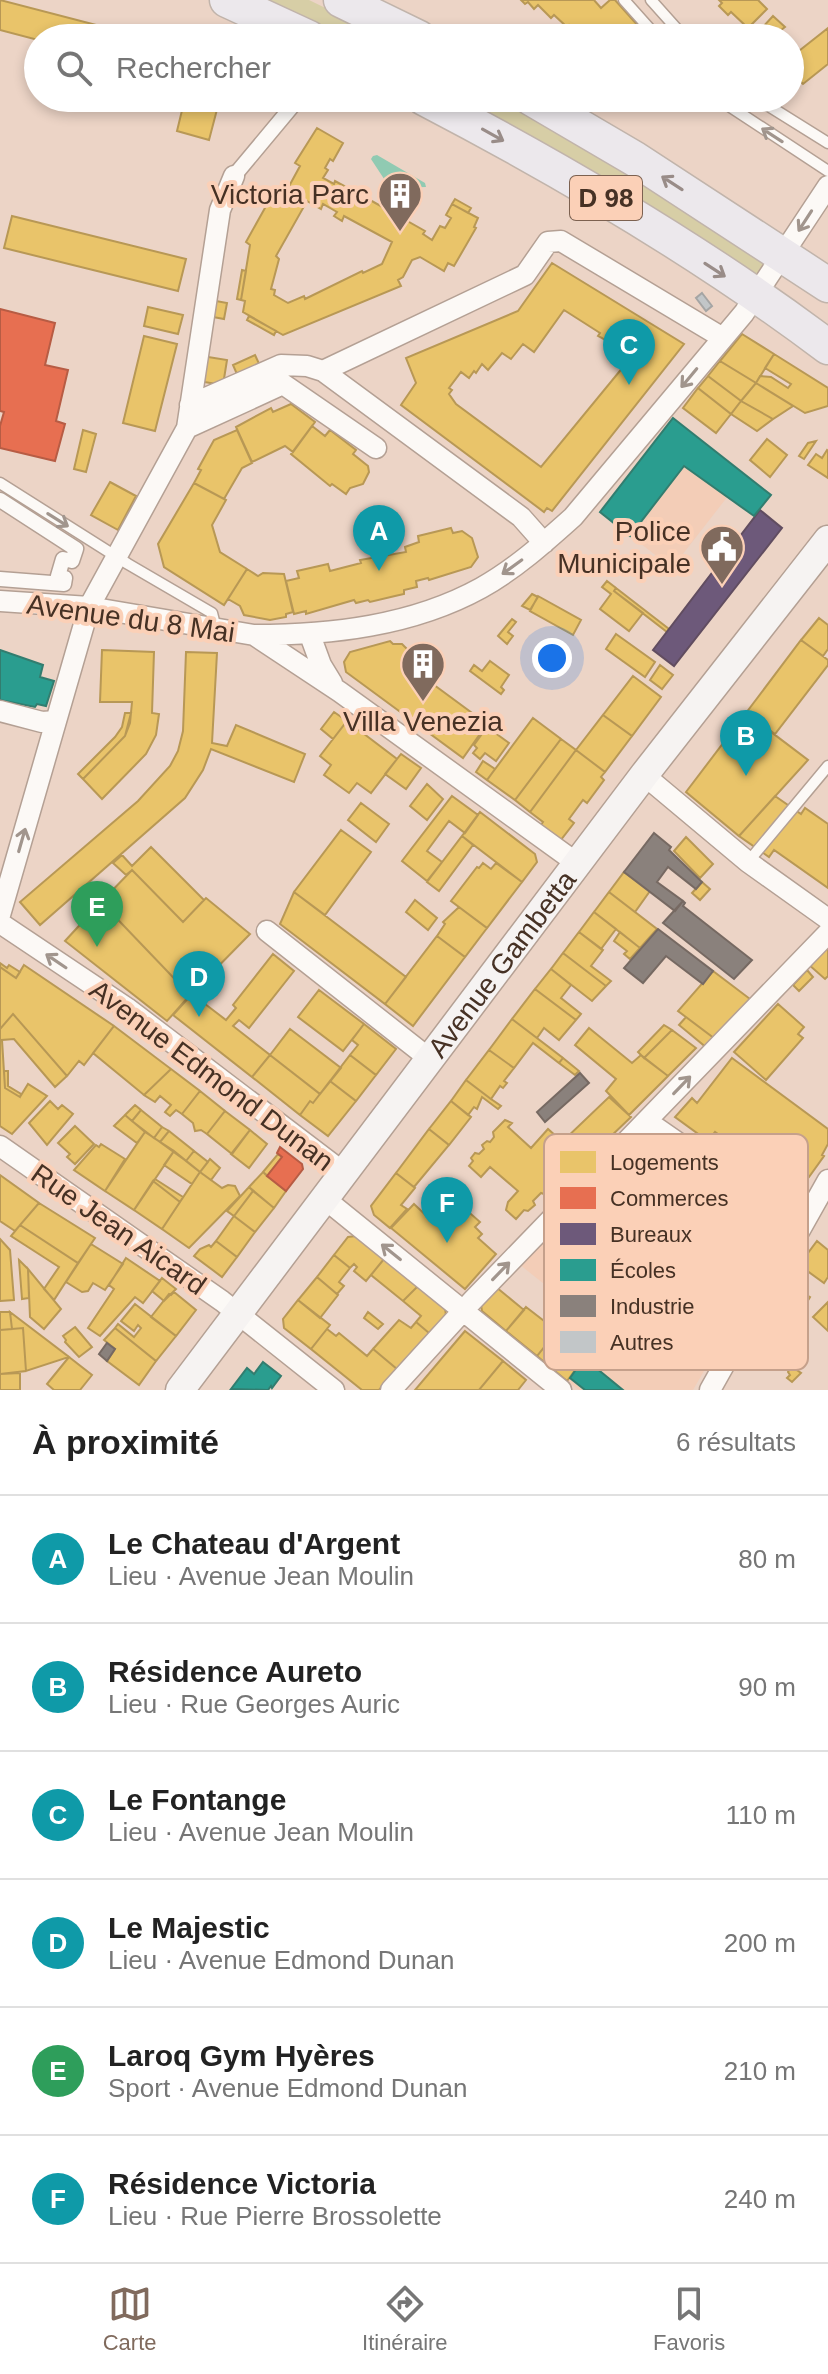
<!DOCTYPE html>
<html lang="fr">
<meta charset="utf-8">
<style>
:root{--surface:#fff;--page:#f6f6f6;--text:#222;--muted:#767676;--line:#e0e0e0;--accent:#806a5d}
body{margin:0;font-family:Arial,sans-serif;background:var(--page);color:var(--text)}
.you{position:absolute;left:552px;top:658px;width:28px;height:28px;margin:-20px;border:6px solid #fff;border-radius:50%;background:#1a73e8;box-shadow:0 0 0 12px #1a73e833}
.badge{display:grid;place-items:center;width:52px;height:52px;border-radius:50%;background:var(--accent);color:#fff;font-size:26px;font-weight:700}
.pin{position:absolute;translate:-50% -66px;filter:drop-shadow(0 2px 4px #0008)}
.pin::after{content:'';position:absolute;top:42px;width:28px;height:24px;background:inherit;clip-path:polygon(0 0,100% 0,50% 100%)}
.list{margin:0;padding:0;list-style:none}
h2{display:flex;justify-content:space-between;align-items:center;height:104px;margin:0;padding:0 32px;font-size:34px}
h2 small{font-size:26px;font-weight:400;color:var(--muted)}
.list li{display:grid;grid-template-columns:52px 1fr auto;gap:24px;align-items:center;box-sizing:border-box;height:128px;padding:0 32px;border-top:2px solid var(--line)}
.list b{display:block;font-size:30px;white-space:nowrap}
.list p{margin:0;font-size:26px;white-space:nowrap;color:var(--muted)}
.list em{font-size:26px;font-style:normal;color:var(--muted)}
.icon{flex:none;width:44px;height:44px;fill:none;stroke:currentColor;stroke-width:2;stroke-linecap:round;stroke-linejoin:round}
.map{position:relative;flex:none;width:828px;height:1390px;overflow:hidden}
.search{position:absolute;background:var(--surface);box-shadow:0 4px 12px #0003;left:24px;right:24px;top:24px;height:88px;display:flex;align-items:center;gap:20px;box-sizing:border-box;padding:0 28px;border-radius:44px;color:var(--muted);font-size:30px}
.sheet{height:872px;background:var(--surface)}
nav{display:flex;justify-content:space-around;align-items:center;box-sizing:border-box;height:112px;border-top:2px solid var(--line);background:var(--surface);font-size:22px;color:var(--muted)}
nav a{display:grid;justify-items:center;gap:4px}
nav .on{color:var(--accent)}
.map>svg:first-child{display:block}
.built{fill:#f3cdb7}
.green{fill:#d7cea6}
.water{fill:#90cab2}
.homes{fill:#e9c46a;stroke:#b89855;stroke-width:2;fill-rule:evenodd}
.shops{fill:#e76f51;stroke:#b75c44;stroke-width:2}
.offices{fill:#6d597a;stroke:#614d60;stroke-width:2}
.schools{fill:#2a9d8f;stroke:#327d6f;stroke-width:2}
.industry{fill:#8a817c;stroke:#766962;stroke-width:2}
.building{fill:#c2c6c8;stroke:#a5a5a4;stroke-width:2}
.lines{fill:none;stroke-linecap:round;stroke-linejoin:round}
.service-casing{stroke:#b4a094;stroke-width:13}
.pedestrian-casing{stroke:#b4a094;stroke-width:17}
.minor-casing{stroke:#b4a094;stroke-width:23}
.secondary-casing{stroke:#b4a094;stroke-width:31}
.trunk-casing{stroke:#c1b4ab;stroke-width:37}
.service{stroke:#fcf9f6;stroke-width:10}
.pedestrian{stroke:#fcf9f6;stroke-width:14}
.minor{stroke:#fcf9f6;stroke-width:20}
.secondary{stroke:#f6f3f2;stroke-width:28}
.trunk{stroke:#ece8ec;stroke-width:34}
.oneway{stroke:#998c88}
.oneway2{stroke:#a1958d}
.labels{text-anchor:middle;stroke-width:8;stroke-linejoin:round;paint-order:stroke}
.shield{fill:#fbd0b7;stroke:#7c6150;stroke-width:2}
.shield-label{font-size:26px;font-weight:bold;fill:#463124}
.poi-label{font-size:28px;fill:#463124;stroke:#fbd0b7;text-anchor:end}
.street-label{font-size:28px;fill:#463124;stroke:#fbd0b7}
.key{fill:#fbd0b7;stroke:#c5a08b;stroke-width:2}
.key-label{font-size:22px;fill:#463124}
</style>
<div class="map">
<svg width="828" height="1390" viewBox="0 0 828 1390">
<rect width="100%" height="100%" fill="#ecd4c6"/>
<path class="built" d="M673 418 728 496 672 568 600 512Z
M643 1139 739 1208 708 1252 753 1286 693 1390H579L567 1381 603 1331 519 1264 560 1221 569 1228 581 1216 593 1225 602 1213 581 1197 594 1182 606 1178Z"/>
<path class="green" d="M255 0H309L387 38H342Z
M457 98 507 100 568 135 771 264 760 281Z"/>
<path class="water" d="M377 155 425 183 426 187 390 188 371 159 373 156Z"/>
<path class="homes" d="M0 0 127 33 126 38H38V40L0 30Z
M521 0H594L601 8 610 0H615L649 38H593L589 33 585 37 578 29 575 32 569 25 567 27 554 15 551 18 538 5 534 9 528 2 525 4Z
M719 0H758L767 9 748 28 731 12 728 15 719 6 722 3Z
M773 16 785 27 771 38 761 29Z
M828 28V64L803 84 790 71V58Z
M185 98H220L209 140 177 131Z
M317 128 343 143 333 161 330 159 325 168 328 170 323 178 334 184 335 181 370 200 425 231 423 234 432 240 440 226 445 228 451 218 446 215 452 204 478 218 474 227 476 228 454 266 448 263 444 271 420 257 412 260 403 277 398 280 401 286 283 335 243 312 245 301 241 300 250 245 246 242 275 190 279 192 282 186 287 190 300 166 295 163ZM307 201 321 209 323 204 337 212 334 216 342 221 344 216 392 242 382 264 363 273 362 271 305 299 304 296 288 303 274 295 275 290 271 289 279 259 276 256Z
M455 199 471 208 468 213 452 204Z
M12 216 186 259 178 291 4 248Z
M552 263 684 344 552 511 547 508 544 512 401 405 416 383 406 358 518 311ZM564 310 600 333 598 336 633 355 541 467 456 404 449 394 452 390 449 388 461 372 469 378 474 371 476 373 482 364 488 370 502 353 511 359 523 344 534 352Z
M242 270 246 271 241 300 237 299Z
M216 301 227 303 224 319 213 317Z
M148 307 183 315 178 334 144 326Z
M249 316 276 331 274 335 247 320Z
M742 334 774 354 756 383 720 361Z
M144 336 177 344 155 431 123 423Z
M774 354 828 388V406L805 413 756 383 760 376 771 377 788 388 791 384 765 368Z
M255 355 261 368 239 379 233 365Z
M202 356 227 360 223 385 198 381Z
M720 361 756 383 741 401 708 376Z
M708 376 741 401 731 414 698 388Z
M756 383 793 406 773 419 741 401Z
M698 388 731 414 716 433 683 408Z
M741 401 773 419 757 431 731 414Z
M291 404 315 422 293 452 285 446 252 462 236 427 271 408 273 412Z
M312 426 325 436 330 430 356 450 353 454 368 466 369 472 363 484 350 488 346 494 332 484 330 486 291 454Z
M83 430 96 434 86 472 74 469Z
M237 430 252 463 242 468 224 499 194 483 201 470 198 469 214 440Z
M767 439 787 455 770 477 750 460Z
M816 441 804 459 799 456 808 443Z
M827 450 828 451V478L808 465 816 454 822 458Z
M110 482 136 496 118 530 91 515Z
M194 483 226 500 212 525 220 552 247 569 224 605 164 567 158 544Z
M451 528 453 533 462 531 472 538 478 557 471 567 429 580 428 578 416 581 417 587 404 590V594L395 596 370 602 368 600 356 603 354 600 306 614V611L294 614 286 581 299 578 297 571 328 564 330 571 361 563 360 560 406 552 405 547 419 542 418 536Z
M247 569 258 576 263 573 284 574 293 612 286 614V617L270 620 244 615 240 606 228 599Z
M607 581 616 588 614 591 643 613 629 631 600 609 611 594 602 587Z
M616 588 669 629 667 632 614 591Z
M532 594 538 597 530 610 522 606Z
M538 596 581 620 573 635 530 611Z
M819 618 828 625V649L823 656 801 640Z
M512 619 516 622 508 632 513 636 507 644 498 636Z
M616 634 655 662 645 677 606 649Z
M801 640 828 660V665L775 734 746 713Z
M390 641 393 644H402L408 650 409 661 407 665 487 724 463 758 346 672 344 662 350 652Z
M102 650 154 652 152 713 159 714 156 735 146 754 102 799 83 779 125 736 130 723 132 702H100Z
M186 652 217 653 212 743 227 746 236 725 305 754 294 782 211 749 203 770 185 798 40 925 20 902 138 801 170 766 178 751 183 731Z
M490 661 509 675 501 687 504 690 501 694 470 671 474 665 482 671Z
M660 665 673 675 662 689 650 680Z
M633 676 661 697 632 736 603 715Z
M334 712 347 721 333 739 321 729Z
M125 713H131L125 736 83 779 78 774 115 737 122 727Z
M746 713 808 760 739 836 686 792Z
M603 715 632 736 605 772 576 750Z
M533 718 561 739 515 800 487 780Z
M347 721 397 759 371 793 357 783 349 793 324 775 331 765 320 756Z
M487 727 509 743 496 761 485 753 480 759 473 753 477 748 474 745Z
M561 739 576 750 530 812 515 800Z
M576 750 605 772 601 777 604 780 587 803 583 800 569 819 574 823 560 841 540 826 543 822 530 812Z
M401 754 421 768 406 789 385 774Z
M483 761 495 769 487 780 476 772Z
M427 784 443 799 427 820 410 806Z
M452 796 478 815 465 833 449 821 427 851 442 862 427 881 402 861Z
M775 796 801 814 805 808 828 824V888L774 850 769 857 739 836Z
M361 803 389 824 376 842 348 820Z
M480 812 535 854 537 862 522 882 462 836Z
M341 830 371 852 325 915 294 892Z
M462 836 473 845 439 891 427 882Z
M686 837 713 864 700 878 674 851Z
M151 847 204 900 183 922 132 870 126 875 113 863 122 855 132 866Z
M483 863 491 869 496 863 522 882 487 928 451 901 477 867 479 868Z
M132 870 183 922 206 898 250 934 190 995 101 902Z
M624 872 650 891 635 912 609 892Z
M702 882 710 889 700 900 692 893Z
M294 892 406 977 385 1004 280 924Z
M609 892 657 929 640 948 594 912Z
M415 900 437 918 428 930 406 912Z
M101 902 190 995 167 1021 65 941Z
M459 907 487 928 465 957 437 936 445 924 443 922Z
M594 912 616 929 601 949 579 932Z
M579 932 603 950 591 966 611 981 606 986 563 953Z
M620 932 640 948 630 959 624 954 627 951 614 941Z
M437 936 465 957 413 1026 385 1004Z
M828 948V976L825 979 808 964 820 952Z
M563 953 606 986 592 1001 551 969Z
M273 954 294 971 249 1028 239 1020 233 1026 270 1055 252 1077 173 1015 192 994 226 1020 236 1008 233 1005Z
M0 963 7 968 9 965 20 972 16 978 0 967Z
M24 965 114 1026 84 1065 79 1061 67 1076 13 1014 0 1029V967L16 978Z
M551 969 571 985 561 998 581 1014 576 1020 535 989Z
M807 970 813 977 799 991 793 985Z
M713 971 750 999 751 1004 715 1039 678 1011Z
M535 989 576 1020 559 1040 544 1028 537 1038 512 1019Z
M319 990 364 1024 343 1051 298 1017Z
M778 1004 804 1027 798 1034 803 1038 766 1080 734 1052Z
M13 1014 67 1076 55 1087 14 1039 2 1040 5 1088 20 1097 28 1084 47 1096 12 1134 0 1126V1029Z
M686 1017 715 1039 707 1048 679 1025Z
M512 1019 563 1058 559 1063 533 1043 514 1068 489 1050Z
M364 1024 396 1049 376 1075 350 1055 358 1045 352 1040Z
M664 1025 672 1030 644 1058 638 1052Z
M114 1026 171 1069 144 1095 93 1053Z
M589 1028 632 1063 641 1055 668 1076 629 1115 606 1091 616 1079 575 1045Z
M290 1029 341 1068 320 1094 270 1055Z
M672 1030 696 1048 668 1076 644 1058Z
M489 1050 514 1068 504 1081 507 1083 503 1088 500 1086 491 1099 466 1080Z
M270 1055 320 1094 313 1103 310 1101 300 1115 252 1077Z
M350 1055 376 1075 356 1101 330 1081Z
M563 1058 579 1071 575 1075 559 1063Z
M732 1058 828 1129V1144L822 1155 824 1156 809 1177 805 1175 801 1180 806 1183 792 1205 765 1185 773 1174 715 1132 708 1141 675 1117 692 1098 697 1103Z
M171 1069 200 1091 182 1114 176 1110 170 1116 165 1112 171 1105 160 1096 155 1102 144 1095Z
M4 1071H8V1086L21 1094 20 1097 5 1088Z
M466 1080 491 1099 501 1106 498 1109 482 1097 477 1109 474 1107 468 1115 451 1101Z
M330 1081 356 1101 328 1136 300 1115 310 1101 313 1103Z
M200 1091 225 1111 207 1134 201 1130 195 1131 193 1123 182 1114Z
M609 1097 631 1117 584 1162 563 1141Z
M50 1101 58 1109 62 1105 73 1114 47 1145 29 1123Z
M451 1101 471 1117 449 1145 429 1129Z
M135 1105 141 1110 132 1121 125 1115Z
M141 1110 162 1127 154 1138 132 1121Z
M225 1111 250 1130 232 1154 207 1134Z
M125 1115 145 1132 137 1143 114 1126Z
M505 1120 512 1123 508 1127 531 1148 548 1129 577 1155V1159L569 1167 566 1166 562 1171 563 1174 544 1194 541 1193 533 1201 535 1205 528 1211 524 1210 516 1219 506 1210 508 1202 518 1191 490 1167 481 1177 469 1166 473 1161 471 1158 475 1153 479 1154 484 1149 482 1145 487 1141 490 1142 494 1137 493 1132Z
M75 1126 94 1144 75 1164 67 1157 70 1154 58 1143Z
M162 1127 169 1131 160 1142 154 1138Z
M429 1129 449 1145 414 1187 396 1173Z
M250 1130 267 1144 249 1168 231 1154Z
M169 1131 194 1151 186 1161 160 1142Z
M145 1132 174 1151 134 1210 105 1191Z
M101 1144 125 1159 105 1191 74 1170 96 1145 99 1147Z
M174 1151 200 1172 192 1184 164 1165Z
M194 1151 208 1162 200 1172 186 1161Z
M278 1154 282 1157 267 1176 263 1172Z
M210 1159 220 1168 211 1180 200 1172Z
M200 1172 222 1188 228 1185 235 1186 240 1196 189 1248 162 1229Z
M263 1172 286 1191 274 1208 249 1187Z
M396 1173 415 1188 401 1205 407 1209 390 1228 374 1215 371 1206Z
M0 1175 39 1203 15 1231 0 1221Z
M155 1179 183 1197 180 1202 153 1181Z
M153 1181 180 1202 162 1229 134 1210Z
M249 1187 253 1191 234 1216 227 1211Z
M253 1191 274 1208 255 1232 234 1216Z
M39 1203 95 1238 78 1263 20 1225Z
M414 1204 434 1223 449 1207 456 1214 463 1207 480 1222 475 1227 482 1234 478 1238 496 1254 465 1289 391 1228Z
M234 1216 255 1232 237 1257 216 1241Z
M20 1225 78 1263 54 1300 44 1289 59 1267 11 1236Z
M356 1236 384 1259 366 1281 354 1271 357 1267 354 1264 350 1268 334 1255 348 1237Z
M0 1239 10 1250 14 1300 0 1301Z
M216 1241 237 1257 222 1277 194 1256 200 1249 209 1245 211 1247Z
M817 1241 828 1250V1277L824 1283 799 1265Z
M91 1244 123 1264 105 1290 93 1283 88 1291 82 1292 66 1282Z
M334 1255 350 1268 339 1282 344 1286 337 1294 317 1277Z
M126 1258 160 1281 143 1303 135 1297 100 1336 88 1328 114 1289 109 1285Z
M384 1259 418 1286 403 1301 371 1275Z
M19 1260 28 1269 29 1298 22 1299Z
M28 1269 61 1309 44 1329 30 1317Z
M317 1277 338 1295 320 1318 298 1300Z
M162 1278 176 1289 164 1301 152 1291Z
M782 1281 810 1297 798 1317 770 1301Z
M418 1286 445 1308 446 1316 429 1333 416 1322 421 1316 403 1301Z
M496 1287 524 1310 506 1331 482 1311 481 1305Z
M174 1292 196 1310 176 1336 151 1317 169 1294 171 1295Z
M298 1300 330 1325 311 1349 284 1328 283 1319Z
M828 1302V1331L813 1317Z
M135 1304 176 1336 156 1361 115 1328 118 1324 134 1337 141 1328 138 1325 134 1331 121 1321Z
M526 1307 557 1331 537 1356 506 1331Z
M0 1312H10L12 1329 0 1330Z
M10 1312 69 1357 26 1371 23 1328 12 1329Z
M368 1312 383 1324 378 1329 364 1318Z
M399 1320 411 1328 416 1322 429 1333 397 1369 373 1349Z
M75 1327 92 1347 79 1357 65 1342 66 1340 63 1336Z
M23 1328 26 1371 0 1374V1330Z
M115 1328 156 1361 139 1385 107 1361 115 1349 104 1340Z
M327 1329 336 1336 339 1333 367 1356 373 1349 397 1369 379 1390H362L311 1349Z
M465 1331 503 1361 479 1390H415Z
M557 1331 586 1355 567 1381 537 1356Z
M69 1357 92 1375 80 1390H54L47 1384Z
M503 1361 526 1380 518 1390H479Z
M791 1366 801 1373 792 1382 787 1378 790 1375 788 1372Z
M20 1373V1390H0V1374Z"/>
<path class="shops" d="M0 309 55 323 45 365 68 370 56 421 65 424 55 461 0 448V426L4 412 0 411Z
M280 1147 302 1164 303 1169 286 1191 267 1176 282 1157 277 1153Z"/>
<path class="offices" d="M760 510 782 528 674 666 653 650Z"/>
<path class="schools" d="M673 418 771 495 754 516 684 466 630 536 600 512Z
M0 650 43 665 40 677 54 681 46 706 37 704 35 707 0 700Z
M584 1358 623 1390H585L570 1378Z
M263 1362 281 1376 272 1388 271 1386 268 1390 231 1389 247 1368 254 1374Z"/>
<path class="industry" d="M654 833 671 847 669 850 702 882 696 889 668 867 657 882 683 901 675 911 624 872Z
M683 901 685 903 683 906 752 960 734 979 663 923Z
M658 929 713 971 703 984 666 956 643 983 624 968Z
M580 1073 589 1083 545 1122 537 1112Z
M107 1343 115 1349 107 1361 99 1354Z"/>
<path class="building" d="M702 293 712 306 706 311 696 298Z"/>
<g class="lines">
<g class="service-casing">
<path id="service" d="M624 0 658 38
M651 0 685 38
M717 98 828 171
M756 98 828 143
M0 483 128 564 212 613 216 629
M748 862 828 766"/>
</g>
<g class="pedestrian-casing">
<path id="pedestrian" d="M234 176 299 98
M0 500 76 549 72 561 63 559 58 576 65 578 64 584 0 579"/>
</g>
<g class="minor-casing">
<path id="minor" d="M190 405 281 365 307 366 323 371
M187 428 283 384 376 448
M544 543 521 517 323 371 525 275 548 242 561 241 723 338
M0 601 89 607 254 635 340 692 578 864
M254 635C330 635 412 626 481 588 515 569 544 543 573 517L744 313 828 186
M310 635 321 665 332 683
M0 711 42 722 56 721
M644 775 748 862 828 919
M0 915 89 607 187 428 220 210 234 176
M0 923 127 1008 344 1173
M267 931 431 1060
M648 1122 801 1228
M0 1146 222 1301 334 1390
M325 1199 561 1390
M391 1390 472 1301 828 933
M710 1390 828 1180"/>
</g>
<g class="secondary-casing">
<g id="secondary">
<path id="s1" d="M180 1390 644 775 828 540"/>
</g>
</g>
<g class="trunk-casing">
<path id="trunk" d="M227 0 309 38
M341 0 419 38
M424 98C564 171 702 252 828 347
M531 98 635 159 828 285"/>
</g>
<use href="#service" class="service"/>
<use href="#pedestrian" class="pedestrian"/>
<use href="#minor" class="minor"/>
<use href="#secondary" class="secondary"/>
<use href="#trunk" class="trunk"/>
</g>
<defs><path id="oneway-shaft" d="M-6 0H5M1.5-3L5.5 0L1.5 3" fill="none" stroke-width="1.6" stroke-linecap="round" stroke-linejoin="round" transform="scale(2)"/></defs>
<g class="oneway">
<use href="#oneway-shaft" transform="translate(493 135) rotate(29)"/>
<use href="#oneway-shaft" transform="translate(672 183) rotate(-147)"/>
<use href="#oneway-shaft" transform="translate(715 270) rotate(33)"/>
</g>
<g class="oneway2">
<use href="#oneway-shaft" transform="translate(772 135) rotate(-147)"/>
<use href="#oneway-shaft" transform="translate(805 221) rotate(123)"/>
<use href="#oneway-shaft" transform="translate(689 378) rotate(130)"/>
<use href="#oneway-shaft" transform="translate(58 520) rotate(32)"/>
<use href="#oneway-shaft" transform="translate(512 567) rotate(144)"/>
<use href="#oneway-shaft" transform="translate(22 840) rotate(-74)"/>
<use href="#oneway-shaft" transform="translate(56 961) rotate(-146)"/>
<use href="#oneway-shaft" transform="translate(682 1085) rotate(-46)"/>
<use href="#oneway-shaft" transform="translate(391 1252) rotate(-141)"/>
<use href="#oneway-shaft" transform="translate(501 1271) rotate(-46)"/>
</g>
<defs>
<g id="building-pin" transform="scale(2.3)"><path d="M0 17L-7.5 6A9.5 9.5 0 1 1 7.5 6Z" fill="#806a5d" stroke="#fbd0b7"/><path d="M-4-6H4V6H1V3H-1V6H-4ZM-2.5-4.3h1.7v1.8h-1.7ZM.8-4.3h1.7v1.8H.8ZM-2.5-1h1.7V.8h-1.7ZM.8-1h1.7V.8H.8Z" fill="#fff"/></g>
<g id="civic-pin" transform="scale(2.3)"><path d="M0 17L-7.5 6A9.5 9.5 0 1 1 7.5 6Z" fill="#806a5d" stroke="#fbd0b7"/><path d="M-.6-6.5H3V-4.5H.6V-3L4-1V1h2V6H-6V1h2V-1L-.6-3ZM-1.2 2.5V6h2.4V2.5Z" fill="#fff"/></g>
</defs>
<g fill-rule="evenodd">
<use href="#building-pin" x="400" y="194"/>
<use href="#civic-pin" x="722" y="547"/>
<use href="#building-pin" x="423" y="664"/>
</g>
<g class="labels">
<rect class="shield" x="570" y="176" width="72" height="44" rx="6"/>
<g class="shield-label">
<text x="606" y="207">D 98</text>
</g>
<g class="poi-label">
<text x="369" y="204">Victoria Parc</text>
<text x="691" y="541">Police<tspan x="691" dy="32">Municipale</tspan></text>
<text x="423" y="731" text-anchor="middle">Villa Venezia</text>
</g>
<g class="street-label">
<text transform="translate(131 618) rotate(8)" y="10">Avenue du 8 Mai</text>
<text dy="10" stroke="none"><textPath href="#s1" startOffset="534">Avenue Gambetta</textPath></text>
<text transform="translate(212 1075) rotate(37)" y="10">Avenue Edmond Dunan</text>
<text transform="translate(119 1229) rotate(35)" y="10">Rue Jean Aicard</text>
</g>
</g>
<rect x="544" y="1134" width="264" height="236" rx="12" class="key"/>
<rect x="560" y="1151" width="36" height="22" fill="#e9c46a"/>
<rect x="560" y="1187" width="36" height="22" fill="#e76f51"/>
<rect x="560" y="1223" width="36" height="22" fill="#6d597a"/>
<rect x="560" y="1259" width="36" height="22" fill="#2a9d8f"/>
<rect x="560" y="1295" width="36" height="22" fill="#8a817c"/>
<rect x="560" y="1331" width="36" height="22" fill="#c2c6c8"/>
<g class="key-label">
<text x="610" y="1170">Logements</text>
<text x="610" y="1206">Commerces</text>
<text x="610" y="1242">Bureaux</text>
<text x="610" y="1278">Écoles</text>
<text x="610" y="1314">Industrie</text>
<text x="610" y="1350">Autres</text>
</g>
</svg>
<div class="you"></div>
<div class="pin badge" style="left:379px;top:571px;background:#0f9aa8">A</div>
<div class="pin badge" style="left:746px;top:776px;background:#0f9aa8">B</div>
<div class="pin badge" style="left:629px;top:385px;background:#0f9aa8">C</div>
<div class="pin badge" style="left:199px;top:1017px;background:#0f9aa8">D</div>
<div class="pin badge" style="left:97px;top:947px;background:#2e9e5b">E</div>
<div class="pin badge" style="left:447px;top:1243px;background:#0f9aa8">F</div>
<div class="search"><svg class="icon" aria-label="search" viewBox="0 0 24 24"><circle cx="10" cy="10" r="6"/><path d="M15 15l6 6"/></svg>Rechercher</div>
</div>
<section class="sheet">
<h2>À proximité<small>6 résultats</small></h2>
<ul class="list">
<li><span class="badge" style="background:#0f9aa8">A</span><div><b>Le Chateau d'Argent</b><p>Lieu · Avenue Jean Moulin</p></div><em>80 m</em></li>
<li><span class="badge" style="background:#0f9aa8">B</span><div><b>Résidence Aureto</b><p>Lieu · Rue Georges Auric</p></div><em>90 m</em></li>
<li><span class="badge" style="background:#0f9aa8">C</span><div><b>Le Fontange</b><p>Lieu · Avenue Jean Moulin</p></div><em>110 m</em></li>
<li><span class="badge" style="background:#0f9aa8">D</span><div><b>Le Majestic</b><p>Lieu · Avenue Edmond Dunan</p></div><em>200 m</em></li>
<li><span class="badge" style="background:#2e9e5b">E</span><div><b>Laroq Gym Hyères</b><p>Sport · Avenue Edmond Dunan</p></div><em>210 m</em></li>
<li><span class="badge" style="background:#0f9aa8">F</span><div><b>Résidence Victoria</b><p>Lieu · Rue Pierre Brossolette</p></div><em>240 m</em></li>
</ul>
</section>
<nav>
<a class="on"><svg class="icon" aria-label="map" viewBox="0 0 24 24"><path d="M3 6l6-2 6 2 6-2v14l-6 2-6-2-6 2zM9 4v14M15 6v14"/></svg>Carte</a>
<a><svg class="icon" aria-label="directions" viewBox="0 0 24 24"><path d="M12 3l9 9-9 9-9-9zM9 14v-3h6M13 9l2 2-2 2"/></svg>Itinéraire</a>
<a><svg class="icon" aria-label="saved" viewBox="0 0 24 24"><path d="M7 4h10v16l-5-4-5 4z"/></svg>Favoris</a>
</nav>
